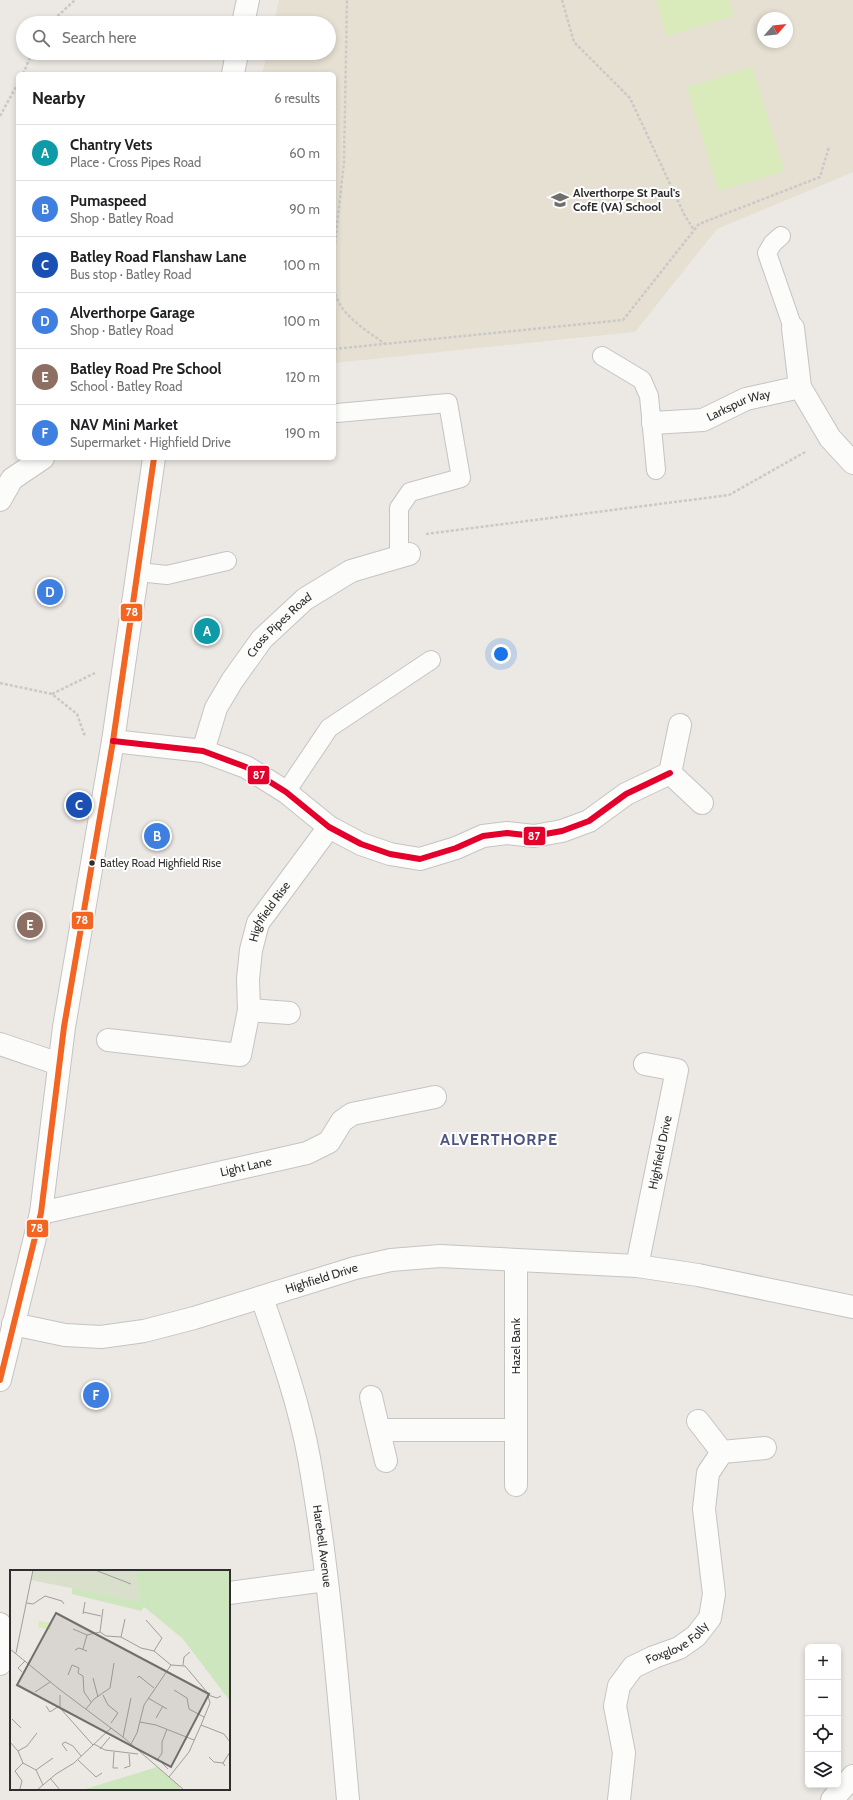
<!DOCTYPE html>
<meta charset="utf-8">
<style>
:root{--surface:#fff;--page:#f2f2f2;--text:#202124;--muted:#757577;--line:#e0e0e0;--accent:#0b8043}
body{margin:0;font-family:Cabin,sans-serif;background:var(--page);color:var(--text)}
.controls{position:absolute;right:12px;bottom:12px;display:grid;overflow:hidden;border-radius:6px;box-shadow:0 2px 6px #0003}
.controls button{width:36px;height:36px;display:grid;place-items:center;padding:0;border:0;border-bottom:1px solid var(--line);background:var(--surface);color:var(--text);font:20px sans-serif}
.compass{position:absolute;left:757px;top:12px;width:36px;height:36px;border-radius:50%;background:var(--surface);box-shadow:0 2px 6px #0003;rotate:62deg}
.you{position:absolute;left:501px;top:654px;width:14px;height:14px;margin:-10px;border:3px solid #fff;border-radius:50%;background:#1a73e8;box-shadow:0 0 0 6px #1a73e833}
.badge{display:grid;place-items:center;width:26px;height:26px;border-radius:50%;background:var(--accent);color:#fff;font-size:13px;font-weight:700}
.pin{position:absolute;translate:-50% -50%;border:2px solid #fff;box-shadow:0 1px 4px #0006}
.list{margin:0;padding:0;list-style:none}
h2{display:flex;justify-content:space-between;align-items:center;height:52px;margin:0;padding:0 16px;font-size:17px}
h2 small{font-size:13px;font-weight:400;color:var(--muted)}
.list li{display:grid;grid-template-columns:26px 1fr auto;gap:12px;align-items:center;box-sizing:border-box;height:56px;padding:0 16px;border-top:1px solid var(--line)}
.list b{display:block;font-size:15px;white-space:nowrap}
.list p{margin:0;font-size:13px;white-space:nowrap;color:var(--muted)}
.list em{font-size:13px;font-style:normal;color:var(--muted)}
.icon{flex:none;width:22px;height:22px;fill:none;stroke:currentColor;stroke-width:2;stroke-linecap:round;stroke-linejoin:round}
.map{position:relative;flex:none;width:853px;height:1800px;overflow:hidden}
.search{position:absolute;background:var(--surface);box-shadow:0 2px 6px #0003;left:16px;top:16px;width:320px;height:44px;display:flex;align-items:center;gap:10px;box-sizing:border-box;padding:0 14px;border-radius:22px;color:var(--muted);font-size:15px}
.panel{position:absolute;background:var(--surface);box-shadow:0 2px 6px #0003;left:16px;top:72px;width:320px;height:388px;border-radius:6px}
.map>svg:first-child{display:block}
.education{fill:#e6e0d3;fill-rule:evenodd}
.pitch{fill:#d9eabb}
.lines{fill:none;stroke-linecap:round;stroke-linejoin:round}
.service-casing{stroke:#c5c4c5;stroke-width:20}
.minor-casing{stroke:#c5c4c5;stroke-width:24}
.tertiary-casing{stroke:#c5c4c5;stroke-width:24}
.path{stroke:#c9c9c8;stroke-width:2.5;stroke-dasharray:3 2;stroke-linecap:butt}
.service{stroke:#fcfcfb;stroke-width:18}
.minor{stroke:#fcfcfb;stroke-width:22}
.tertiary{stroke:#fcfcfb;stroke-width:22}
.bus-1-casing{stroke:#fff;stroke-width:9}
.bus-2-casing{stroke:#fff;stroke-width:9}
.bus-1{stroke:#f26522;stroke-width:6}
.bus-2{stroke:#e4002b;stroke-width:6}
.bus-dot{fill:#2e2e2e;stroke:#fff;stroke-width:1.5}
.labels{text-anchor:middle;stroke-width:4;stroke-linejoin:round;paint-order:stroke}
.bus-label{font-size:11px;fill:#2e2e2e;stroke:#fff;text-anchor:start}
.poi-label{font-size:12px;font-weight:bold;fill:#2e2e2e;stroke:#fff;text-anchor:start}
.street-label{font-size:12px;fill:#2e2e2e;stroke:#fff}
.district-label{font-size:16px;font-weight:bold;letter-spacing:1px;fill:#4d5680;stroke:#fff}
.inset-road{fill:none;stroke:#a09e9b;stroke-width:1}
.view{fill:#706f6e;fill-opacity:0.15;stroke:#706f6e;stroke-width:2}
.inset-edge{fill:none;stroke:#2e2e2e;stroke-width:2}
.line-badge{stroke:#fff;stroke-width:1.5}
.badge-label{font-size:11px;text-anchor:middle;font-weight:bold;fill:#fff}
</style>
<div class="map">
<svg width="853" height="1800" viewBox="0 0 853 1800">
<rect width="100%" height="100%" fill="#ece8e4"/>
<path class="education" d="M279 0H853V172L717 229 635 332 334 363V74H262L267 53H329V23H274ZM763 18H787V42H763Z"/>
<path class="pitch" d="M656 0H729L734 16 666 36Z
M752 67 784 171 719 191 687 87Z"/>
<g class="lines">
<g class="service-casing">
<path id="service" d="M781 236 773 243 767 253 793 328
M602 356 642 380 649 396 656 470
M337 413 448 403 461 478 410 492 399 508V557
M138 572 167 575 227 561
M286 792 329 728 431 660"/>
</g>
<g class="minor-casing">
<g id="minor">
<path d="M793 328 800 387 830 438 853 463"/>
<path id="s1" d="M653 423 703 420 746 399 800 387"/>
<path d="M0 500 12 479 43 458"/>
<path d="M680 725 670 773 702 803"/>
<path d="M113 741 203 751 246 767 286 792 329 827 361 844 390 854 420 859 456 848 483 836 507 833 534 836 562 831 589 821 626 794 670 773"/>
<path id="s2" d="M203 751 216 708 232 681 262 639 305 599 351 571 409 554"/>
<path d="M249 1010 289 1013"/>
<path id="s3" d="M108 1040 240 1055 249 1010 248 979 251 950 258 923 329 827"/>
<path id="s4" d="M41 1213 307 1153 329 1142 342 1121 352 1114 435 1097"/>
<path id="s5" d="M637 1266 677 1070 645 1064"/>
<path id="s6" d="M262 1298C280 1350 299 1403 309 1458 329 1570 338 1686 348 1800"/>
<path id="s7" d="M13 1324 65 1335 101 1337 144 1331 194 1318 355 1268 391 1260 440 1256 637 1266 698 1275 853 1307"/>
<path d="M371 1397 386 1461"/>
<path d="M698 1421 722 1452 765 1448"/>
<path d="M379 1430H516"/>
<path d="M516 1485V1261"/>
<path d="M229 1593 326 1580"/>
<path d="M0 1624 11 1647"/>
<path d="M0 1664 11 1649"/>
<path id="s8" d="M619 1800 624 1753 615 1706 619 1686 633 1667 654 1657 679 1648 696 1636 710 1618 714 1594 704 1509 708 1473 722 1452"/>
<path d="M832 1800 853 1776"/>
</g>
</g>
<g class="tertiary-casing">
<path id="tertiary" d="M243 23 248 0
M233 74 237 53
M0 1044 59 1064
M0 1380 41 1213 64 1027 113 741 154 458"/>
</g>
<path class="path" d="M562 0 574 42 630 98 685 216 694 230
M50 23 75 0
M23 74 32 53
M0 116 18 83
M334 253 344 162 347 0
M334 289C339 315 365 329 385 344
M334 349 623 320 699 224 820 177 829 147
M426 534 729 495 807 451
M0 683 52 694 77 714 84 734 87 735
M52 694 95 673"/>
<use href="#service" class="service"/>
<use href="#minor" class="minor"/>
<use href="#tertiary" class="tertiary"/>
<g class="bus-1-casing">
<path id="bus-1" d="M0 1380 41 1213 64 1027 113 741 154 458"/>
</g>
<g class="bus-2-casing">
<path id="bus-2" d="M113 741 203 751 246 767 286 792 329 827 361 844 390 854 420 859 456 848 483 836 507 833 534 836 562 831 589 821 626 794 670 773"/>
</g>
<use href="#bus-1" class="bus-1"/>
<use href="#bus-2" class="bus-2"/>
</g>
<defs>
<g id="school-bare" transform="scale(1.38)"><path d="M0-5L7-2L0 1L-7-2ZM-4 1L0 2.5L4 1V4Q0 6-4 4Z" fill="#706f6e" stroke="#fff" stroke-width="2.5" paint-order="stroke"/></g>
</defs>
<g fill-rule="evenodd">
<use href="#school-bare" x="560" y="200"/>
</g>
<circle class="bus-dot" cx="92" cy="863" r="3.5"/>
<g class="labels">
<g class="bus-label">
<text x="100" y="867">Batley Road Highfield Rise</text>
</g>
<g class="poi-label">
<text x="573" y="197">Alverthorpe St Paul's<tspan x="573" dy="14">CofE (VA) School</tspan></text>
</g>
<g class="street-label">
<text dy="4" stroke="none"><textPath href="#s1" startOffset="89">Larkspur Way</textPath></text>
<text dy="4" stroke="none"><textPath href="#s2" startOffset="150">Cross Pipes Road</textPath></text>
<text dy="4" stroke="none"><textPath href="#s3" startOffset="282">Highfield Rise</textPath></text>
<text dy="4" stroke="none"><textPath href="#s5" startOffset="116">Highfield Drive</textPath></text>
<text dy="4" stroke="none"><textPath href="#s4" startOffset="210">Light Lane</textPath></text>
<text dy="4" stroke="none"><textPath href="#s7" startOffset="318">Highfield Drive</textPath></text>
<text transform="translate(516 1346) rotate(-90)" y="4">Hazel Bank</text>
<text dy="4" stroke="none"><textPath href="#s6" startOffset="256">Harebell Avenue</textPath></text>
<text dy="4" stroke="none"><textPath href="#s8" startOffset="190">Foxglove Folly</textPath></text>
</g>
<g class="district-label">
<text x="499" y="1145">ALVERTHORPE</text>
</g>
</g>
<g transform="translate(10 1570)">
<rect width="220" height="220" fill="#ece8e4"/>
<path d="M125 0H220V131L173 69 138 40 134 37 131 41 62 24V16L123 30ZM147 197 171 217 168 220H72Z" fill="#cee6be"/>
<path d="M23 0H126L130 32 21 10Z" fill="#d8e0cc"/>
<path d="M29 51 42 53 41 60 28 57Z" fill="#d9eabb"/>
<path class="inset-road" d="M85 0 121 14M17 33 23 34 35 26 52 31 54 34M73 42 91 46M73 44 75 32M136 50 152 68 144 81M63 59 77 65 90 62 96 66 111 67 131 78 144 81 161 95 175 96 197 122 200 133 191 155 179 182 159 207M90 62 93 39M111 67 115 49M0 79 49 119 113 167 174 220M73 79 77 65M65 80 69 78 77 81M6 83 23 0M173 95 174 87 180 82M12 102 8 98 15 91M58 105 62 95 69 98 68 103 73 106M73 106 74 122 81 132M83 108 88 127M127 108 129 106 144 118M164 120 177 128 179 139 194 147M25 122 40 112M50 125V138L83 175M93 125 98 135 108 143 101 153M198 125 207 128 211 126M138 128 157 139M36 136 40 142 49 136M76 139 84 129 100 118 104 93M146 148 153 136M2 149 11 158M130 152 146 155 184 170M191 155 214 164 220 172M113 167 121 128M0 172 8 181 13 193 26 200 33 215M84 174 95 180 128 184M121 174 127 163 134 135 161 95M90 179 100 167M8 181 17 176 27 163M57 181 52 174 55 172 63 176 71 186M104 182 103 198H108M199 187 204 192 213 193 215 196M145 189H148L158 199M148 189 152 183V172L157 159M68 190 86 207 92 203M213 193 220 182M114 198 120 196 119 184M26 200 43 188M40 208 50 220M10 219 12 211 5 201 13 193M27 220 46 204 64 193 101 158"/>
<path class="view" d="M46 43 199 124 161 197 7 115Z"/>
<rect width="220" height="220" class="inset-edge"/>
</g>
<g class="line-badge">
<rect x="120" y="603" width="23" height="19" rx="4" fill="#f26522"/>
<rect x="247" y="765" width="23" height="20" rx="4" fill="#e4002b"/>
<rect x="523" y="826" width="23" height="20" rx="4" fill="#e4002b"/>
<rect x="71" y="911" width="23" height="19" rx="4" fill="#f26522"/>
<rect x="26" y="1219" width="23" height="19" rx="4" fill="#f26522"/>
</g>
<g class="badge-label">
<text x="132" y="616">78</text>
<text x="259" y="779">87</text>
<text x="534" y="840">87</text>
<text x="82" y="924">78</text>
<text x="37" y="1232">78</text>
</g>
</svg>
<div class="controls">
<button>+</button>
<button>−</button>
<button><svg class="icon" aria-label="locate" viewBox="0 0 24 24"><circle cx="12" cy="12" r="6"/><path d="M12 2v4M12 18v4M2 12h4M18 12h4"/></svg></button>
<button><svg class="icon" aria-label="layers" viewBox="0 0 24 24"><path d="M12 4l9 5-9 5-9-5zM3 14l9 5 9-5"/></svg></button>
</div>
<svg class="compass" viewBox="-18 -18 36 36"><path d="M0-13l5 13h-10z" fill="#e53935"/><path d="M0 13l5-13h-10z" fill="#757577"/></svg>
<div class="you"></div>
<div class="pin badge" style="left:207px;top:631px;background:#0f9aa8">A</div>
<div class="pin badge" style="left:157px;top:836px;background:#3f7fe0">B</div>
<div class="pin badge" style="left:79px;top:805px;background:#1a4fb4">C</div>
<div class="pin badge" style="left:50px;top:592px;background:#3f7fe0">D</div>
<div class="pin badge" style="left:30px;top:925px;background:#8d6e63">E</div>
<div class="pin badge" style="left:96px;top:1395px;background:#3f7fe0">F</div>
<div class="search"><svg class="icon" aria-label="search" viewBox="0 0 24 24"><circle cx="10" cy="10" r="6"/><path d="M15 15l6 6"/></svg>Search here</div>
<section class="panel">
<h2>Nearby<small>6 results</small></h2>
<ul class="list">
<li><span class="badge" style="background:#0f9aa8">A</span><div><b>Chantry Vets</b><p>Place · Cross Pipes Road</p></div><em>60 m</em></li>
<li><span class="badge" style="background:#3f7fe0">B</span><div><b>Pumaspeed</b><p>Shop · Batley Road</p></div><em>90 m</em></li>
<li><span class="badge" style="background:#1a4fb4">C</span><div><b>Batley Road Flanshaw Lane</b><p>Bus stop · Batley Road</p></div><em>100 m</em></li>
<li><span class="badge" style="background:#3f7fe0">D</span><div><b>Alverthorpe Garage</b><p>Shop · Batley Road</p></div><em>100 m</em></li>
<li><span class="badge" style="background:#8d6e63">E</span><div><b>Batley Road Pre School</b><p>School · Batley Road</p></div><em>120 m</em></li>
<li><span class="badge" style="background:#3f7fe0">F</span><div><b>NAV Mini Market</b><p>Supermarket · Highfield Drive</p></div><em>190 m</em></li>
</ul>
</section>
</div>
